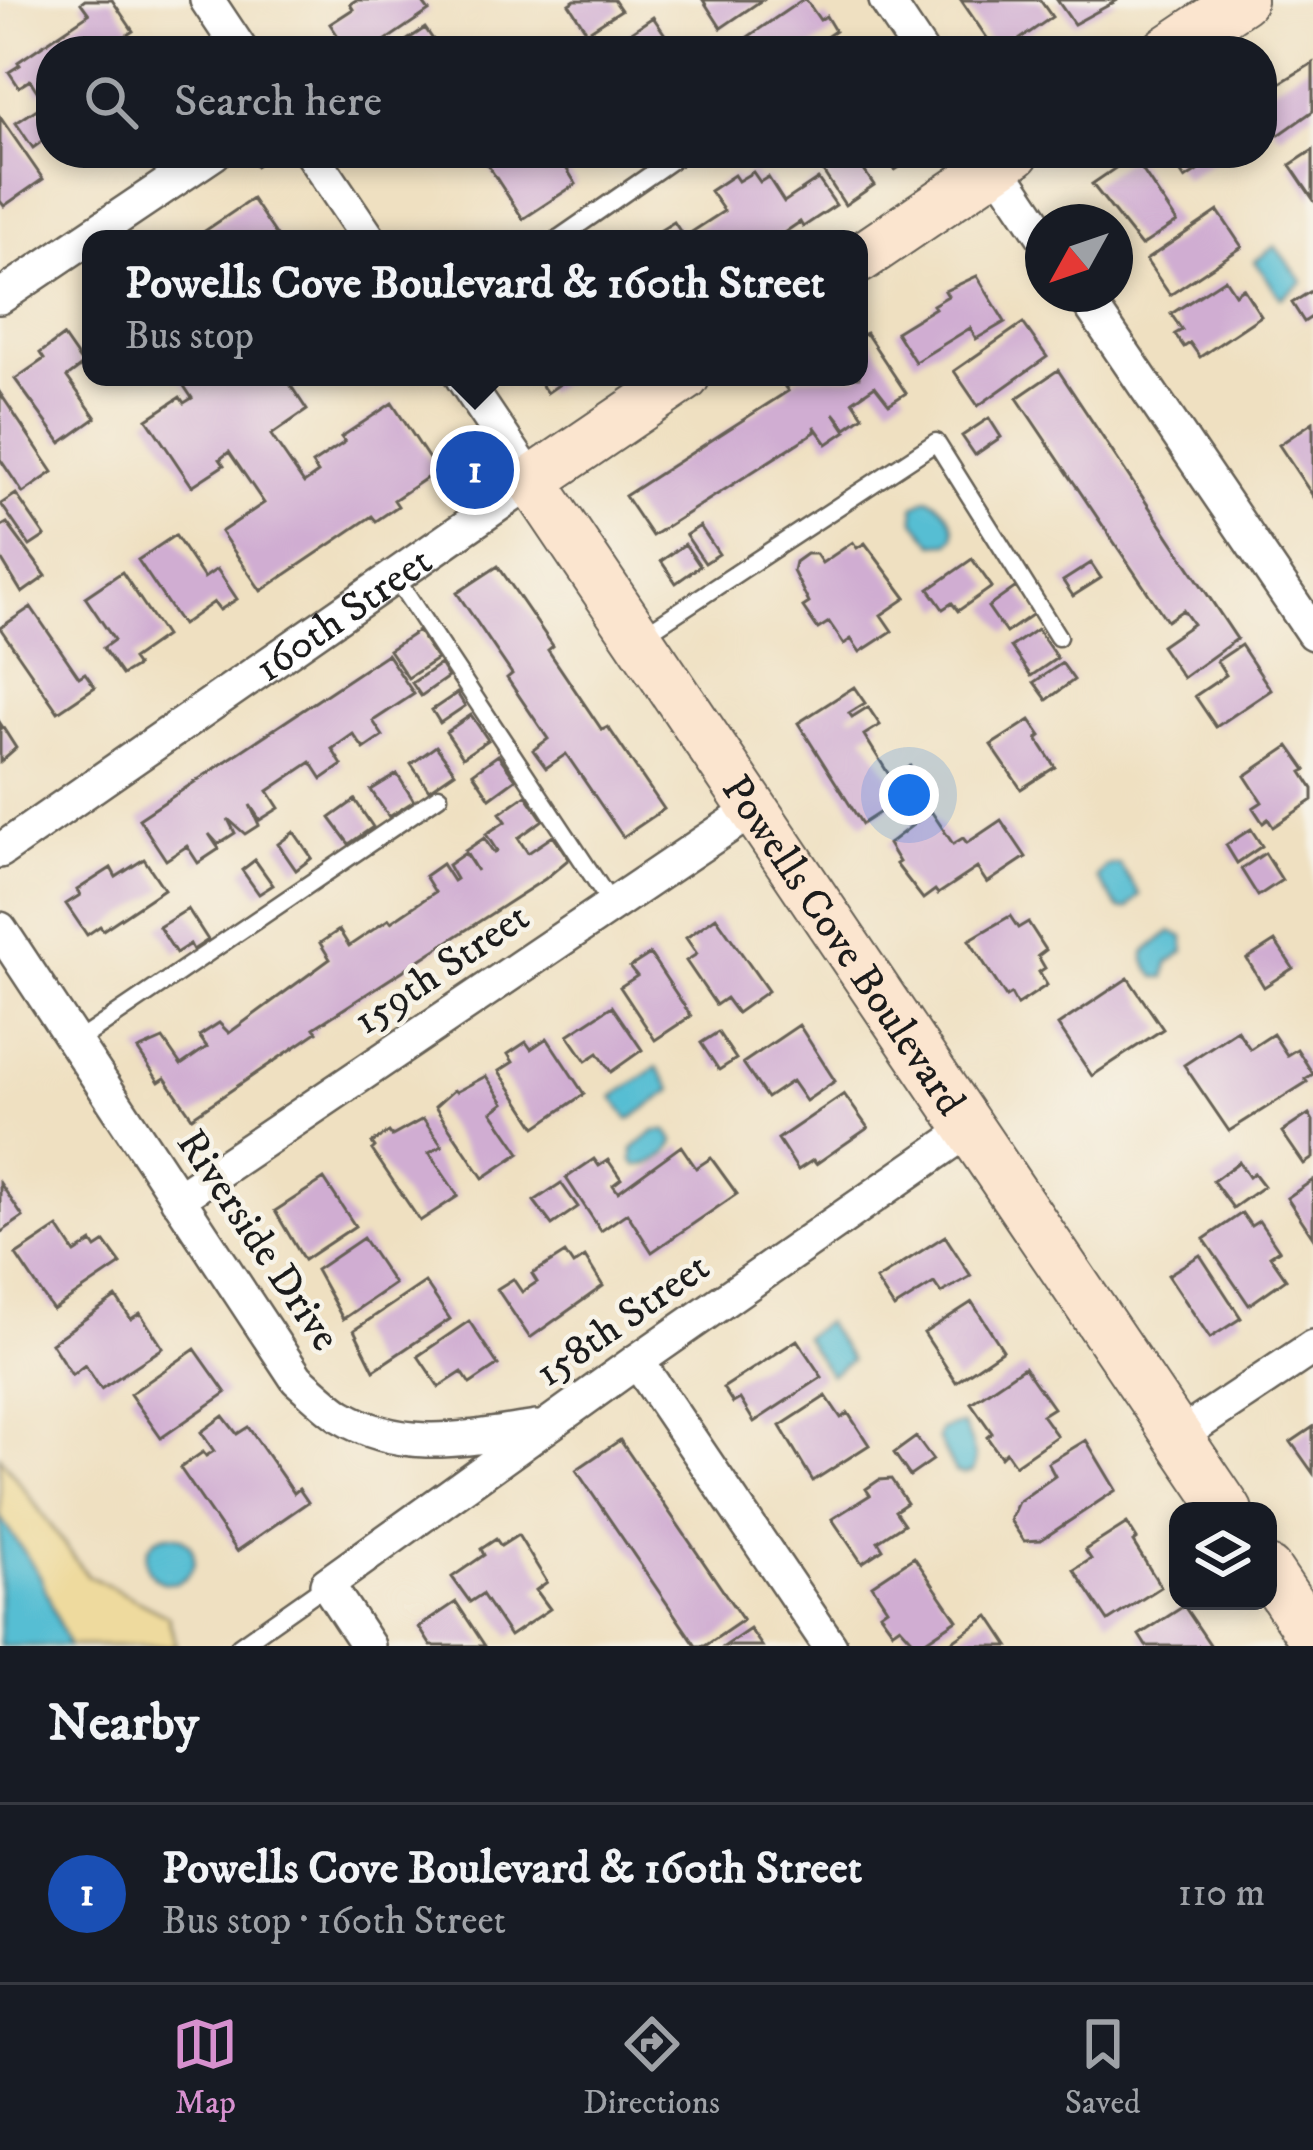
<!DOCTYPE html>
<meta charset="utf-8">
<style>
:root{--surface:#171b24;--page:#242831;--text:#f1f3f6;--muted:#9ea1a6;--line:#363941;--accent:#d690ce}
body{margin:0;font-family:"IM FELL DW Pica",serif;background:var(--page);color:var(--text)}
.controls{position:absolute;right:36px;bottom:36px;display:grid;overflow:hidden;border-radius:24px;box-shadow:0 6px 18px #0003}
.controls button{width:108px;height:108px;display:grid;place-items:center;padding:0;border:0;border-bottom:3px solid var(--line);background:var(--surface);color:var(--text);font:60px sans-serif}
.compass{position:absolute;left:1025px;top:204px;width:108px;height:108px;border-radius:50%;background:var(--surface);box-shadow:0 6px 18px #0003;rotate:230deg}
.you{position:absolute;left:909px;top:795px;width:42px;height:42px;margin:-30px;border:9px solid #fff;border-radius:50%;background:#1a73e8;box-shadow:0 0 0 18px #1a73e833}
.badge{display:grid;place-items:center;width:78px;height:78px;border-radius:50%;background:var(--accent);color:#fff;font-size:39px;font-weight:700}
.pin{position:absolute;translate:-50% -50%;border:6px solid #fff;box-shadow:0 3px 12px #0006}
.popup{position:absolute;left:82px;top:230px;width:786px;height:156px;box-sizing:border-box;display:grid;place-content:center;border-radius:24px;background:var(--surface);filter:drop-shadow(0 3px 9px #0005);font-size:39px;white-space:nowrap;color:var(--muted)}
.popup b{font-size:45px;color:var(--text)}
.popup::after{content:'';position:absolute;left:50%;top:100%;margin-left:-24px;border:24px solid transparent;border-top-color:var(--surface)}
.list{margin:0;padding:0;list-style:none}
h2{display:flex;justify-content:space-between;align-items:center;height:156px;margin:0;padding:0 48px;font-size:51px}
h2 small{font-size:39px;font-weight:400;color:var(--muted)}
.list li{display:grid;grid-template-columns:78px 1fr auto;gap:36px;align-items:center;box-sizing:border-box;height:180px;padding:0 48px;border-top:3px solid var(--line)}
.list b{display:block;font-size:45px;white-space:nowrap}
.list p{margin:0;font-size:39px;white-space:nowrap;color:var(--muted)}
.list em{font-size:39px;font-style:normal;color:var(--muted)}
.icon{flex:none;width:66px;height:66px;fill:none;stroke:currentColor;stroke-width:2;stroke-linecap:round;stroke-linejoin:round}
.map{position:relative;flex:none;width:1313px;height:1646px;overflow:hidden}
.search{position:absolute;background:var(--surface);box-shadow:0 6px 18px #0003;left:36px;right:36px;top:36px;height:132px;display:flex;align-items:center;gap:30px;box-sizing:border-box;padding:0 42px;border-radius:48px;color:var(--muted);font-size:45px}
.sheet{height:336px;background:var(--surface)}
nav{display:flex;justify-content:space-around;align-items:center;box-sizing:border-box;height:168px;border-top:3px solid var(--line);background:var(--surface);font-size:33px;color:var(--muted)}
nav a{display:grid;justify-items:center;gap:6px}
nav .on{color:var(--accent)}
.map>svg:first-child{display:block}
.sand{fill:#eeda9e;stroke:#857b5d;stroke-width:3}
.water{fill:#56bed3;stroke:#396d78;stroke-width:3}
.building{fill:#d0add2}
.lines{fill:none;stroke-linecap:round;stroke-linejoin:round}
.lane-casing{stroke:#666156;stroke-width:21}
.street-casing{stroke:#666156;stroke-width:38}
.secondary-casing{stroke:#666156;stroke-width:52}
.path{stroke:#666156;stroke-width:6;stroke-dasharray:9 9;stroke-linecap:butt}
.lane{stroke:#fff;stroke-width:16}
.street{stroke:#fff;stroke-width:33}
.secondary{stroke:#fbe5cf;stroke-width:48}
.labels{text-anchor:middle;stroke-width:9;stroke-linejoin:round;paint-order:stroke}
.street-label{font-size:42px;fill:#1c1c1c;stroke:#f7f3e8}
</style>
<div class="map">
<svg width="1313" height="1646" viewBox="0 0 1313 1646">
<rect width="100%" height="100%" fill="#f7f3e8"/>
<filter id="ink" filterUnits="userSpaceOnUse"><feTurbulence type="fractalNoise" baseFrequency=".00833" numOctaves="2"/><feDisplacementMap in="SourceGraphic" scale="24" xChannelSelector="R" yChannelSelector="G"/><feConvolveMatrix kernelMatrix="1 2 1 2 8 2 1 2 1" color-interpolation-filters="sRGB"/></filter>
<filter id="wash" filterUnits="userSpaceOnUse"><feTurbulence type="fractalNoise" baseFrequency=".004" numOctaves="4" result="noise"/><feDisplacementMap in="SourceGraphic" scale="48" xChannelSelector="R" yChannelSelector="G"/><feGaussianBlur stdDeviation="2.7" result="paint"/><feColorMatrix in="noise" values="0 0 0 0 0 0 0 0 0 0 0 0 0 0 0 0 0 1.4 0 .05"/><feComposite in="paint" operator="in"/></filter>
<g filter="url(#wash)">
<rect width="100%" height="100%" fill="#efe0c1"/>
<path class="sand" d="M0 1456 87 1575 168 1616 176 1646H68L40 1576 0 1517Z"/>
<path class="water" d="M1275 246 1303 282 1281 298 1255 261Z
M927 498C942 502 957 521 954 537L949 543 934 544 915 521 914 506Z
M1119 864 1140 895 1128 909H1119L1097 878 1106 866Z
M1171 931 1183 937 1184 951 1168 963 1165 977H1155L1145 961V952Z
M657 1067 672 1090 629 1120 613 1097Z
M655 1131H667L674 1141C670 1155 651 1167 637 1165L633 1161V1149Z
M825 1322 851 1360 830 1375 804 1337Z
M957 1425H963C970 1437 980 1460 973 1471L964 1474 955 1472 938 1438 941 1430Z
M0 1517 40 1576 68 1646H0Z
M146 1559a24 24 0 1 1 48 0a24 24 0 1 1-48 0Z"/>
<g id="blocks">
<path class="building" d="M85 0H112L133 31 103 51H51V86L39 94 30 80 19 87 9 72 20 65 18 62 89 14 81 3Z
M356 0H421L429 11 370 51H348L330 24 353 9 350 4Z
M575 0H614L621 10 587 32 569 4Z
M703 0H762L721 28Z
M802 0H806L820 20 826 16 835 31 806 51H736L733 47Z
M961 0H1040L1052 17 1013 44 1018 51H996Z
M1057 0H1118L1074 24Z
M653 17 670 42 657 51H640L628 34Z
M425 28 441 51H391Z
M1313 63V111L1279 135 1262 111V94Z
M40 107 51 123V135L33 148 16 123Z
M0 117 43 179 4 206 0 201Z
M1313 150V199L1290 165Z
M480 153H577L580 157 565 166 576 184 523 219Z
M811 153H922L895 170 884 154 866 166 859 163 874 185 845 205Z
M1168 153H1225L1185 179Z
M1133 156 1177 222 1141 246 1092 184Z
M753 172 760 182 768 177 784 202 818 179 836 205 803 227 800 222 775 239H656L653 235 674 222 684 237 724 211 710 191 734 175 738 181Z
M252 199 279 239H193Z
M1218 211 1242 247 1170 295 1146 260Z
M977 276 1005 322 976 339 970 328 915 362 896 332 935 308 933 305 948 296 945 291Z
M1225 279 1235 294 1243 288 1261 316 1200 357 1190 343 1184 347 1175 334 1182 330 1171 314Z
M1313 290V316L1304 322 1292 303Z
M1023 323 1047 357 978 406 954 371Z
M866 333 906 393 889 404 875 386 853 401 863 416 846 428 834 413 846 431 827 444 814 426 815 432 652 536 625 496 788 391 785 387 800 377H859V338Z
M63 336 83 365 67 377 96 418 61 443 15 379 44 359 40 353Z
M1058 370 1237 639 1183 678 1161 646 1193 624 1183 610 1167 621 1017 398Z
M178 377H285L307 410 271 435 304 483 318 473 312 464 345 442 341 437 392 403 437 471 394 500 398 506 376 521 372 516 261 591 221 532 264 503 229 452 220 459 224 465 192 486 147 419 180 397 184 403 192 398Z
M536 377H570L547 393Z
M0 393 53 472 23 493 0 459Z
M989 418 1001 437 975 455 962 436Z
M1313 422V496L1279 445Z
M16 494 45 536 30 546 1 504Z
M7 523 46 576 22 593 0 557V527Z
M700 526 719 554 705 563 686 535Z
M175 535 204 578 217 569 237 599 220 610 214 602 182 625 138 560Z
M853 542 857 548 865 543 906 598 881 615 892 631 860 652 851 639 844 644 829 622 818 629 803 607 809 603 793 571 795 562 806 554H816L822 563Z
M685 544 700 566 676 583 661 561Z
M972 559 992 587 958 611 952 603 943 609 929 589Z
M1091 563 1101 578 1073 596 1063 581Z
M498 566 553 646 548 650 602 730 608 727 664 809 623 837 566 754 546 768 533 750 548 739 507 678 512 674 457 593Z
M122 572 165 636 132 659 137 666 122 675 103 648 114 640 85 597Z
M1016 587 1035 613 1006 633 988 607Z
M31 607 79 677 85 673 95 687 58 712 0 628Z
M1037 629 1057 658 1031 676 1011 647Z
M418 631 437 659 408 678 389 650Z
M1241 645 1271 690 1216 727 1195 696 1226 675 1217 661Z
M387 654 414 694 373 721 383 736 364 749 353 734 332 749 342 765 322 779 311 762 268 791 279 808 260 820 250 805 259 825 245 834 228 819 235 833 218 844 209 834 219 849 198 863 187 846 166 860 139 819Z
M1062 663 1074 680 1047 700 1034 682Z
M440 664 448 677 421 696 412 683Z
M854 687 865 703 849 713 852 717 868 707 880 725 864 735 891 778 910 766 922 785 862 824 798 723Z
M457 693 465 706 440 723 432 710Z
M471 715 488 740 463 757 446 732Z
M1030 720 1041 736 1037 739 1055 767 1021 789 991 745Z
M0 723 16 748 0 762Z
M436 746 455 772 429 790 411 764Z
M1289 746 1306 770 1302 772 1313 789V800L1273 827 1268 819 1263 823 1253 808 1262 802 1245 776Z
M498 755 516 779 490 798 473 773Z
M397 774 414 801 389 817 371 790Z
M526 795 543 820 518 838 528 853 553 836 569 859 545 879 314 1028 317 1032 192 1117 165 1078 159 1082 138 1050 163 1039 181 1065 207 1047 199 1036 219 1023 229 1033 330 959 320 943 339 930 349 946 389 919 391 922 435 892 425 876 442 864 453 881 456 879 448 865 465 853 477 871 465 851 484 838 494 853 497 851 486 834 506 821 500 813Z
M355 800 373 827 349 844 330 818Z
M931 811 953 844 963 838 967 843 1001 820 1026 857 987 883 977 868 938 894 935 890 923 899 896 864 899 862 888 844Z
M1251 829 1262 846 1237 863 1226 845Z
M294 832 312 858 296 870 278 844Z
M1265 853 1282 880 1258 896 1241 869Z
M144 859 164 889 103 930 100 926 87 935 66 904 80 895 77 890 111 868 116 877Z
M255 860 273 885 259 894 242 870Z
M188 909 208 940 193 950 190 944 176 953 159 927Z
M1010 916 1018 928 1028 922 1046 950 1038 956 1045 968 1039 972 1047 985 1017 1005 1011 994 1006 997 969 940Z
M716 917 768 991 737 1013 726 998 716 1005 686 961 697 954 686 938Z
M1275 941 1293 968 1264 987 1247 959Z
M650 954 691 1016 655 1040 620 987 637 976 630 967Z
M1128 978 1163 1029 1092 1076 1058 1025Z
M612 1006 642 1050 611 1072 598 1053 586 1061 568 1035Z
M799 1025 835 1081 806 1101 792 1081 767 1098 743 1063Z
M1237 1030 1250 1049 1273 1034 1287 1055 1297 1049 1313 1074 1305 1079 1307 1082 1229 1131 1184 1065Z
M718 1032 736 1059 719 1070 701 1043Z
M547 1038 584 1094 536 1127 499 1071 513 1062 508 1054 526 1042 531 1049Z
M486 1076 504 1103 492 1112 520 1153 483 1178 435 1107 454 1090 456 1092Z
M844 1094 868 1128 816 1164 813 1160 798 1170 778 1139Z
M1309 1114 1313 1121V1158L1304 1164 1282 1132Z
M423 1119 442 1146 429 1153 458 1196 420 1221 372 1150 375 1147 372 1143 389 1132 392 1136Z
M681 1146 696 1168 711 1158 737 1194 652 1252 627 1213 601 1231 566 1178 594 1159 599 1166 608 1160 621 1179 613 1185 618 1192Z
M1239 1162 1249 1177 1254 1173 1264 1186 1233 1208 1213 1181Z
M324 1179 355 1226 304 1260 275 1211Z
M1313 1180V1237L1287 1198Z
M0 1183 23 1217 0 1233Z
M561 1183 578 1207 552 1225 534 1201Z
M1242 1213 1251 1226 1259 1221 1279 1250 1270 1256 1286 1279 1249 1305 1204 1239Z
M58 1227 75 1253 92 1242 96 1248 105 1242 121 1264 53 1310 16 1255Z
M945 1236 971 1276 941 1293 934 1283 894 1308 876 1280Z
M363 1238 394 1284 343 1319 316 1270Z
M565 1253 573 1265 585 1257 603 1286 530 1338 497 1289 513 1279 522 1292 537 1282 532 1274Z
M1200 1255 1241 1318 1210 1338 1168 1275Z
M425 1282 450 1319 374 1370 354 1330Z
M116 1297 131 1319 140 1313 163 1348 101 1389 85 1365 72 1375 51 1343Z
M972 1302 1003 1350 956 1382 924 1333Z
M469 1321 498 1365 470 1384 462 1372 439 1387 418 1356Z
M797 1340 822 1377 754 1422 740 1399 733 1403 723 1388Z
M195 1349 226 1393 161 1438 130 1394Z
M1024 1367 1053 1408 1042 1415 1057 1436 1015 1465 1006 1452 1001 1457 987 1437 992 1433 971 1403Z
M826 1396 841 1418 848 1413 869 1445 813 1481 780 1426Z
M223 1416 237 1434 248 1427 294 1493 299 1489 308 1502 237 1551 180 1468 203 1452 206 1456 214 1451 201 1432Z
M1313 1427V1473L1291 1442Z
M916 1437 933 1460 910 1476 894 1453Z
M620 1440 743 1620 705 1646H696L576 1470Z
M1086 1440 1116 1490 1041 1540 1024 1541 1010 1520 1018 1502 1055 1476 1048 1463Z
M891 1479 907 1503 895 1511 904 1524 878 1541 883 1549 862 1563 832 1519 870 1495 866 1489 879 1480Z
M1127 1523 1137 1539 1133 1542 1161 1587 1108 1621 1074 1570 1091 1559 1085 1550Z
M518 1535 547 1582 536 1590 550 1609 510 1636 482 1594 470 1602 452 1577 484 1555 481 1549 496 1539 501 1546Z
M914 1557 957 1620 918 1646 900 1626 893 1631 880 1613 887 1608 872 1585Z
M456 1602 485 1646H431L419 1627Z
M1184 1606 1211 1646H1146L1139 1635Z
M989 1616 1009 1646H945Z
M750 1629 762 1646H725L731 1642Z"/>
</g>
</g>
<g filter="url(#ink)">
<use href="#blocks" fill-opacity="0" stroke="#666156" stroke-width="3"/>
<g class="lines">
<g class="lane-casing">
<path id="lane" d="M558 239 682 153
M394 576 612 905
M643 635 936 442 1058 637
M75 1043 439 796
M239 1646 327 1584"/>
</g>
<g class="street-casing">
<g id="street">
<path d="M207 0 241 51"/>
<path d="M886 0 920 51"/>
<path d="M311 153 369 239"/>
<path d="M988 153 1043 235"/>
<path d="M1083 294 1313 633"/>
<path d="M0 297 214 153"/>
<path id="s1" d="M0 851 532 481 462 377"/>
<path d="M0 929 297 1379C311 1391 326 1406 341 1416 404 1454 468 1438 536 1428"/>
<path d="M177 1199 754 809"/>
<path d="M637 1361 830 1646"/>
<path d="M1178 1437 1313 1347"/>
<path d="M368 1646 327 1584 637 1361 970 1129"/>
</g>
</g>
<g class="secondary-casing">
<g id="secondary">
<path d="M1166 51 1242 0"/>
<path d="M859 259 1015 153"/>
<path id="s2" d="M685 377 532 481 1228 1511"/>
<path d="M1268 1571 1313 1638"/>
</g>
</g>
<path class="path" d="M253 159 258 166"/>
<use href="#lane" class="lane"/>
<use href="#street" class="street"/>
<use href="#secondary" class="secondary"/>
</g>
</g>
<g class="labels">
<g class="street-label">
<text dy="15" stroke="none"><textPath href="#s1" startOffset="417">160th Street</textPath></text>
<text dy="15" stroke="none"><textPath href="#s2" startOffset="744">Powells Cove Boulevard</textPath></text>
<text transform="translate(440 967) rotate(-34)" y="15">159th Street</text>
<text transform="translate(260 1239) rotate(56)" y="15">Riverside Drive</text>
<text transform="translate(621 1318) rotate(-35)" y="15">158th Street</text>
</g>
</g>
</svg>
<div class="controls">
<button><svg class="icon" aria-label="layers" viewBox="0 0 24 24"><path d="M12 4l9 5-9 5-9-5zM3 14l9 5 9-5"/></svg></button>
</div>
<svg class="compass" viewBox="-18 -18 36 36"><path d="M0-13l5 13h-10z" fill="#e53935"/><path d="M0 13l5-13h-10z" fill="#9ea1a6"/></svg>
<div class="you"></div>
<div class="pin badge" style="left:475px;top:470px;background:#1a4fb4">1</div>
<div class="popup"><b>Powells Cove Boulevard &amp; 160th Street</b>Bus stop</div>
<div class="search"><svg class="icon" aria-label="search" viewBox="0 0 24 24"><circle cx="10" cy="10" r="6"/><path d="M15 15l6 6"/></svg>Search here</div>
</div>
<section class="sheet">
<h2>Nearby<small></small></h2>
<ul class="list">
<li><span class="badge" style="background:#1a4fb4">1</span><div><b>Powells Cove Boulevard &amp; 160th Street</b><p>Bus stop · 160th Street</p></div><em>110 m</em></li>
</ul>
</section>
<nav>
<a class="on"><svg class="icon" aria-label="map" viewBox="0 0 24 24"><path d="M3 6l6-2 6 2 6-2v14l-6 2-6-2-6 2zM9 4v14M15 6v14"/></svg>Map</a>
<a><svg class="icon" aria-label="directions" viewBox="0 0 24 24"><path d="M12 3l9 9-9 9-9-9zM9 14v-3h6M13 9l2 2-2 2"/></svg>Directions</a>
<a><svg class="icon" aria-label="saved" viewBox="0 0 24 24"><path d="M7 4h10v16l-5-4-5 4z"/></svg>Saved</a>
</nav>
